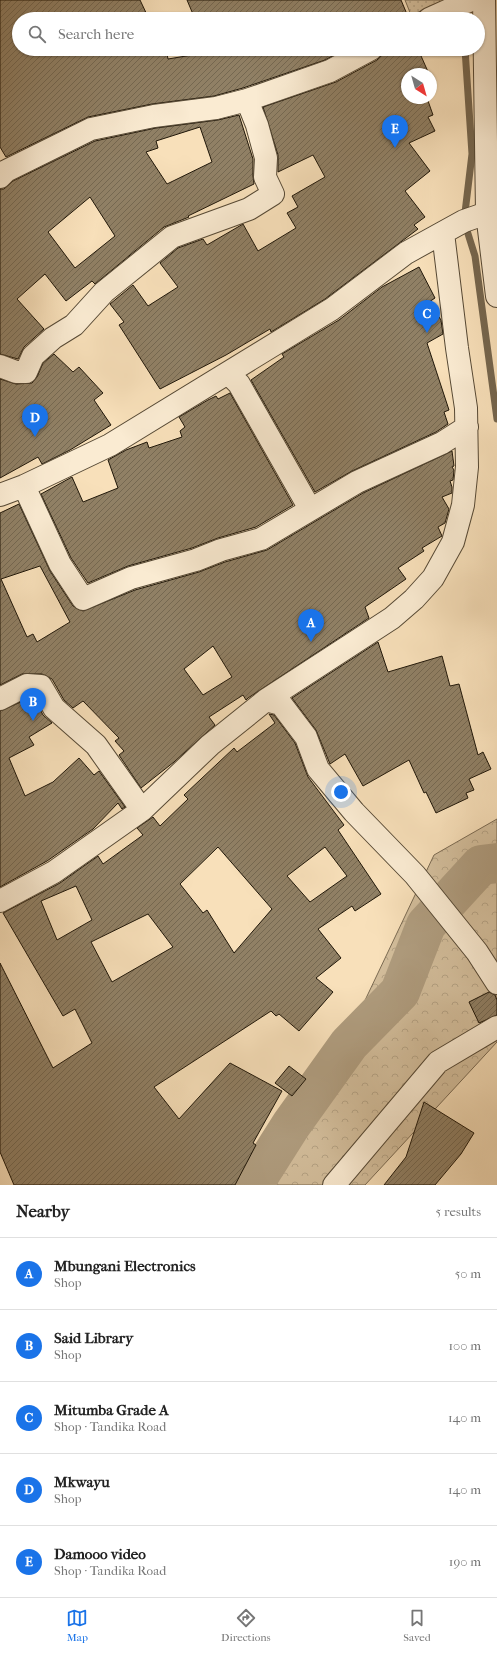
<!DOCTYPE html>
<meta charset="utf-8">
<style>
:root{--surface:#fff;--page:#f6f6f6;--text:#222;--muted:#767676;--line:#e0e0e0;--accent:#1a73e8}
body{margin:0;font-family:"IM FELL French Canon",serif;background:var(--page);color:var(--text)}
.compass{position:absolute;left:401px;top:68px;width:36px;height:36px;border-radius:50%;background:var(--surface);box-shadow:0 1px 3px #0004;rotate:143deg}
.you{position:absolute;left:341px;top:792px;width:14px;height:14px;margin:-10px;border:3px solid #fff;border-radius:50%;background:#1a73e8;box-shadow:0 0 0 6px #1a73e833}
.badge{display:grid;place-items:center;width:26px;height:26px;border-radius:50%;background:var(--accent);color:#fff;font-size:13px;font-weight:700}
.pin{position:absolute;translate:-50% -33px;filter:drop-shadow(0 1px 2px #0008)}
.pin::after{content:'';position:absolute;top:21px;width:14px;height:12px;background:inherit;clip-path:polygon(0 0,100% 0,50% 100%)}
.list{margin:0;padding:0;list-style:none}
h2{display:flex;justify-content:space-between;align-items:center;height:52px;margin:0;padding:0 16px;font-size:17px}
h2 small{font-size:13px;font-weight:400;color:var(--muted)}
.list li{display:grid;grid-template-columns:26px 1fr auto;gap:12px;align-items:center;box-sizing:border-box;height:72px;padding:0 16px;border-top:1px solid var(--line)}
.list b{display:block;font-size:15px;white-space:nowrap}
.list p{margin:0;font-size:13px;white-space:nowrap;color:var(--muted)}
.list em{font-size:13px;font-style:normal;color:var(--muted)}
.icon{flex:none;width:22px;height:22px;fill:none;stroke:currentColor;stroke-width:2;stroke-linecap:round;stroke-linejoin:round}
.map{position:relative;flex:none;width:497px;height:1185px;overflow:hidden}
.search{position:absolute;background:var(--surface);box-shadow:0 1px 3px #0004;left:12px;right:12px;top:12px;height:44px;display:flex;align-items:center;gap:10px;box-sizing:border-box;padding:0 14px;border-radius:22px;color:var(--muted);font-size:15px}
.sheet{height:412px;background:var(--surface)}
nav{display:flex;justify-content:space-around;align-items:center;box-sizing:border-box;height:56px;border-top:1px solid var(--line);background:var(--surface);font-size:11px;color:var(--muted)}
nav a{display:grid;justify-items:center;gap:2px}
nav .on{color:var(--accent)}
.map>svg:first-child{display:block}
.grass{fill:url(#grass-dots);stroke:#7a6a52}
.forest{fill:url(#forest-crowns);stroke:#7a6a52}
.lines{fill:none;stroke-linecap:round;stroke-linejoin:round}
.stream{stroke:#76674f;stroke-width:7}
.river{stroke:#af9c7e;stroke-width:40}
.building{fill:url(#building-hatch);stroke:#201709;fill-rule:evenodd}
.minor-casing{stroke:#564935;stroke-width:24}
.tertiary-casing{stroke:#564935;stroke-width:24}
.minor{stroke:#faebd2;stroke-width:22}
.tertiary{stroke:#faebd2;stroke-width:22}
</style>
<div class="map">
<svg width="497" height="1185" viewBox="0 0 497 1185">
<defs>
<pattern id="grass-dots" width="8" height="8" patternUnits="userSpaceOnUse"><rect width="8" height="8" fill="#d3be9c"/><path d="M2 2h.1M6 6h.1" fill="none" stroke="#b5a385" stroke-width="1.8" stroke-linecap="round"/></pattern>
<pattern id="forest-crowns" width="20" height="18" patternUnits="userSpaceOnUse"><rect width="20" height="18" fill="#d3be9c"/><path d="M2 6a3 3 0 1 1 6 0M12 15a3 3 0 1 1 6 0" fill="none" stroke="#b5a385"/></pattern>
<pattern id="building-hatch" width="6" height="6" patternUnits="userSpaceOnUse"><rect width="6" height="6" fill="#908065"/><path d="M-1 1l2-2M0 6l6-6M5 7l2-2" fill="none" stroke="#756851"/></pattern>
</defs>
<rect width="100%" height="100%" fill="#f8e0ba"/>
<filter id="stains"><feTurbulence type="fractalNoise" baseFrequency=".005" numOctaves="4"/><feColorMatrix values="0 0 0 0 .2 0 0 0 0 .09 0 0 0 0 .02 0 0 0 .5 -.17"/></filter>
<radialGradient id="worn" r=".72"><stop offset=".6" stop-color="#630" stop-opacity="0"/><stop offset="1" stop-color="#630" stop-opacity=".3"/></radialGradient>
<path class="grass" d="M405 0H440V3L411 15Z"/>
<path class="forest" d="M497 819V1042L365 1185H251L312 1112 434 855Z"/>
<g class="lines">
<path class="stream" d="M465 19V6
M465 49 472 154 464 221 475 256 497 419"/>
<path class="river" d="M253 1185 291 1125 349 1044 400 992 426 925 481 865 497 863"/>
</g>
<path class="building" d="M0 0H140L149 19H19V49H166L168 59 210 52 208 49H345L325 60 243 88 214 96 152 104 88 117 6 157 0 147Z
M187 0H401L409 19H195Z
M383 49H418L429 74H407V98H427L433 115 428 117 435 131 409 143 430 171 405 191 425 217 414 225 418 229 325 299 271 332 270 329 226 355 160 389 119 325 124 322 110 304 133 285 148 306 178 287 160 263 178 248 203 239 207 245 243 224 258 251 296 228 287 213 298 207 292 196 325 177 313 155 278 172V155L263 107 336 82 377 60 382 55Z
M239 115 253 159V176L254 184 188 216 189 217 164 227 95 284 92 281 66 301 45 274 17 299 44 329 24 347 18 359 0 354V189H4L13 181 95 141 156 128 218 120ZM200 127 212 162 167 184 146 152 158 148 156 141ZM90 197 115 236 75 268 48 232Z
M419 267 435 298 429 302 441 320 443 334 427 343 449 410 444 412 448 424 436 432 352 471 315 492 251 380 284 357 282 354 339 320 382 287Z
M54 354 73 372 79 367 103 393 94 400 111 425 70 450 42 464 38 457 0 478V379L16 384 32 383 37 377 43 363Z
M230 393 293 505 256 527 218 538 192 548 128 566 88 583 71 558 41 494 72 477 83 502 118 488 108 460 126 450 147 442 149 448 182 437 180 431 185 427 179 417 208 400 216 396 218 399Z
M452 451 454 466 452 467 454 470 453 480 450 481 452 487V493L442 497 449 509 445 523 438 527 442 536 422 548 424 551 398 568 406 579 365 607 369 618 248 698 246 700 243 695 209 717 215 725 174 762 141 788 119 755 124 751 115 741 119 738 83 701 73 708 64 700 52 679 42 674H22L0 685V513L19 504 50 571 73 606 83 611 135 590 199 572 225 562 267 550 363 493ZM40 566 70 622 37 642 33 634 27 637 1 579ZM213 646 232 677 203 695 184 669Z
M378 642 388 672 442 656 450 686 459 684 478 755 483 752 491 769 469 779 474 790 466 793 468 798 436 813 426 792 424 793 409 760 363 786 345 754 330 764 316 730 292 698Z
M30 698H34L43 715 52 723 29 737 34 745 9 758 25 796 53 782 79 758 94 775 99 771 125 807 122 809 118 803 93 829 47 861 0 887V711Z
M269 714 274 715 295 743 308 777 344 825 338 830 381 894 355 911 352 906 318 929 341 958 316 978 333 992 299 1031 279 1014 276 1016 271 1011 154 1087 179 1119 230 1063 282 1091 253 1143 256 1145 235 1185H14L0 1152V963L53 1068 92 1043 75 1009 63 1016 3 913 60 883 98 856 103 864 143 835 137 828 153 817 160 826 188 799 184 795 234 748 237 752 275 723ZM218 847 272 909 234 953 207 910 203 913 180 884ZM325 847 347 876 310 902 287 876ZM76 886 92 920 57 940 41 901ZM148 914 173 947 112 982 91 942Z
M489 992 495 995 497 1000V1015L479 1023 469 1002Z
M289 1066 306 1079 292 1096 275 1083Z
M424 1102 474 1133 461 1154 435 1185H384L406 1157Z"/>
<g class="lines">
<g class="minor-casing">
<path id="minor" d="M429 19 471 0
M0 177 6 171 91 129 154 116 216 108 247 100 330 71 371 49
M0 366 16 372H26L33 356 53 338 74 325 104 292 172 237 249 209 273 194 265 177 266 158 257 125 247 100
M228 373 239 384 310 509
M24 486 60 564 83 599 131 578 196 560 221 550 261 539 357 482 442 443 467 427
M0 495 24 486 110 445 332 309 406 253 464 221 487 213
M0 699 27 685 41 686 54 708 96 745 142 810
M266 700 281 704 306 737 318 769 354 812 415 875 477 952 497 983
M0 901 54 872 142 810 210 745 266 700 392 618 414 599 433 578 453 542 463 505 467 467 466 408 457 348 443 233
M334 1185 438 1062 497 1027"/>
</g>
<g class="tertiary-casing">
<path id="tertiary" d="M484 0 487 213 497 296"/>
</g>
<use href="#minor" class="minor"/>
<use href="#tertiary" class="tertiary"/>
</g>
<rect width="100%" height="100%" filter="url(#stains)"/>
<rect width="100%" height="100%" fill="url(#worn)"/>
</svg>
<svg class="compass" viewBox="-18 -18 36 36"><path d="M0-13l5 13h-10z" fill="#e53935"/><path d="M0 13l5-13h-10z" fill="#767676"/></svg>
<div class="you"></div>
<div class="pin badge" style="left:311px;top:642px">A</div>
<div class="pin badge" style="left:33px;top:721px">B</div>
<div class="pin badge" style="left:427px;top:333px">C</div>
<div class="pin badge" style="left:35px;top:437px">D</div>
<div class="pin badge" style="left:395px;top:148px">E</div>
<div class="search"><svg class="icon" aria-label="search" viewBox="0 0 24 24"><circle cx="10" cy="10" r="6"/><path d="M15 15l6 6"/></svg>Search here</div>
</div>
<section class="sheet">
<h2>Nearby<small>5 results</small></h2>
<ul class="list">
<li><span class="badge">A</span><div><b>Mbungani Electronics</b><p>Shop</p></div><em>50 m</em></li>
<li><span class="badge">B</span><div><b>Said Library</b><p>Shop</p></div><em>100 m</em></li>
<li><span class="badge">C</span><div><b>Mitumba Grade A</b><p>Shop · Tandika Road</p></div><em>140 m</em></li>
<li><span class="badge">D</span><div><b>Mkwayu</b><p>Shop</p></div><em>140 m</em></li>
<li><span class="badge">E</span><div><b>Damooo video</b><p>Shop · Tandika Road</p></div><em>190 m</em></li>
</ul>
</section>
<nav>
<a class="on"><svg class="icon" aria-label="map" viewBox="0 0 24 24"><path d="M3 6l6-2 6 2 6-2v14l-6 2-6-2-6 2zM9 4v14M15 6v14"/></svg>Map</a>
<a><svg class="icon" aria-label="directions" viewBox="0 0 24 24"><path d="M12 3l9 9-9 9-9-9zM9 14v-3h6M13 9l2 2-2 2"/></svg>Directions</a>
<a><svg class="icon" aria-label="saved" viewBox="0 0 24 24"><path d="M7 4h10v16l-5-4-5 4z"/></svg>Saved</a>
</nav>
